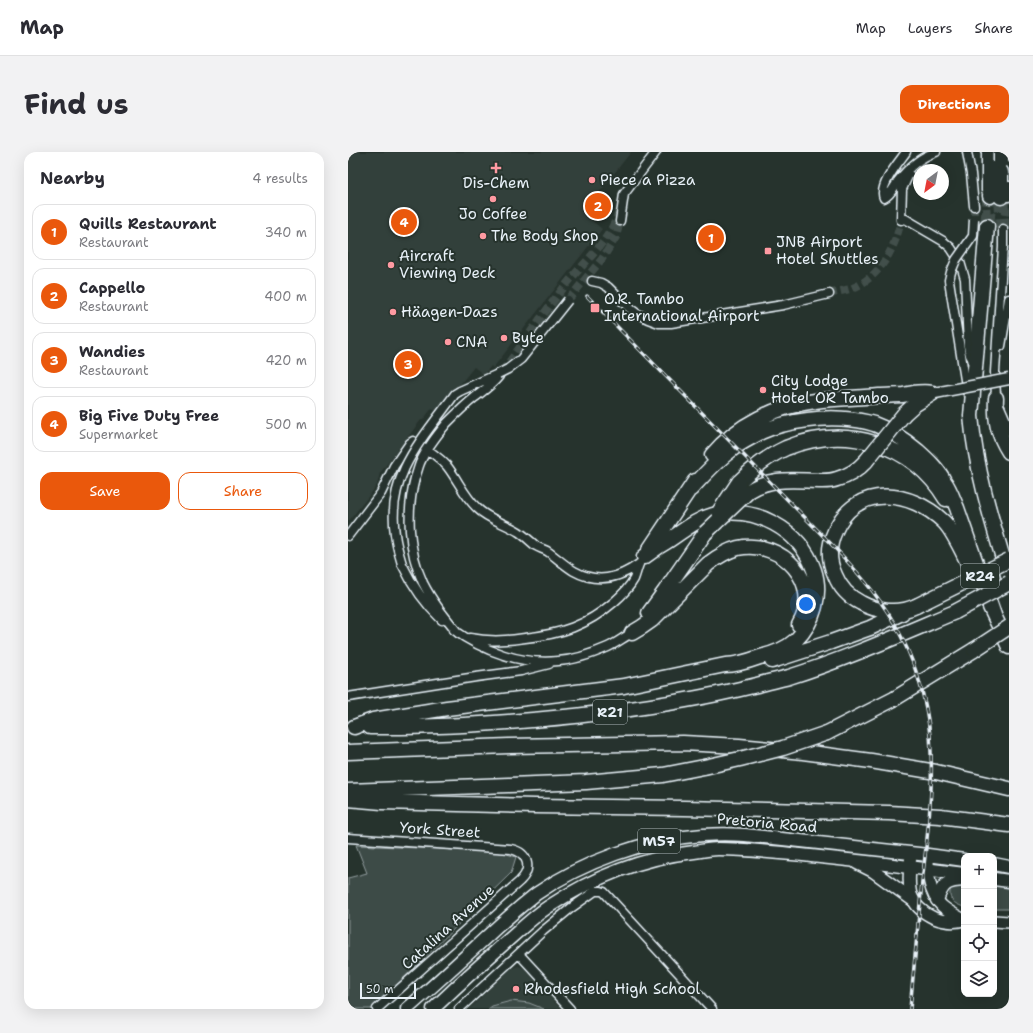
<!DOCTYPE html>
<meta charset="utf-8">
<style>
:root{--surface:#fff;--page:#f2f2f3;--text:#2b2b33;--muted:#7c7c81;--line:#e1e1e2;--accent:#ea580c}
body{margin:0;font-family:"Shantell Sans",sans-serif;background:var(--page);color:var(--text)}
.controls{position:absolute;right:12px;bottom:12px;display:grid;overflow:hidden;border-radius:8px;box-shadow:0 4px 16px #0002}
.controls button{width:36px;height:36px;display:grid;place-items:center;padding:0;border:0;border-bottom:1px solid var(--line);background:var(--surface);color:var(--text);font:20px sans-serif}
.compass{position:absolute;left:565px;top:12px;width:36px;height:36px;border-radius:50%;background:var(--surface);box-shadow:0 4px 16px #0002;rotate:212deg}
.scale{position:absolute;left:12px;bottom:10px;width:56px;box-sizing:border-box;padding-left:4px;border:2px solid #e8f1f8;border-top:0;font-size:11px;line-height:14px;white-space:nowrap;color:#e8f1f8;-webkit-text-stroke:3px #26332d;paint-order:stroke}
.you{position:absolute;left:458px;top:452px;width:14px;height:14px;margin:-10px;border:3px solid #fff;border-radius:50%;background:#1a73e8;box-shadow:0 0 0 6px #1a73e833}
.badge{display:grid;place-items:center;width:26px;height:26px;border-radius:50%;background:var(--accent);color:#fff;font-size:13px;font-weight:700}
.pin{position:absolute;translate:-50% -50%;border:2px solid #fff;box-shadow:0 1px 4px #0006}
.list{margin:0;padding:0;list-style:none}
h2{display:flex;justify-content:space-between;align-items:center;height:52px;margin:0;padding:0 16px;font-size:17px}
h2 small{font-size:13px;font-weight:400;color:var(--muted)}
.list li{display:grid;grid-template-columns:26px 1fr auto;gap:12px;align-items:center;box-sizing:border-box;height:56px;margin:0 8px 8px;padding:0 8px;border:1px solid var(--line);border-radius:12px}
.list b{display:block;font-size:15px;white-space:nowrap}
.list p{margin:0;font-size:13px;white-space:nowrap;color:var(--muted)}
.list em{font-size:13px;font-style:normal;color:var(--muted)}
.actions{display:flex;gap:8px;padding:12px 16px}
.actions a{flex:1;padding:9px 0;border:1px solid var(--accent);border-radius:12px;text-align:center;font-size:14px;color:var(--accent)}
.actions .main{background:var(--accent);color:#fff}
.icon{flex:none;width:22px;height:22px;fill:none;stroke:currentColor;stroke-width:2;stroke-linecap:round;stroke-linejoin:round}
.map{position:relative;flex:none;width:661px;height:857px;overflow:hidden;border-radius:12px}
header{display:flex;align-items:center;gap:24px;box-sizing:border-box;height:56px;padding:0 20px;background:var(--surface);border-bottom:1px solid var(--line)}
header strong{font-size:19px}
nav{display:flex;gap:22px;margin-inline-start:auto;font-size:14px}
.intro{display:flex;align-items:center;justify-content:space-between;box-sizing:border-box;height:96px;padding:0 24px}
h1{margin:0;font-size:28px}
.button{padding:10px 18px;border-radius:12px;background:var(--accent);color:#fff;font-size:14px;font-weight:700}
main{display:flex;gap:24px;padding:0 24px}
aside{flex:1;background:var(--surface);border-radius:12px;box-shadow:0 4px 16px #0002}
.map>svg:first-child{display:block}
.built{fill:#333f3a}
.green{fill:#3e4b47;stroke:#939ea0}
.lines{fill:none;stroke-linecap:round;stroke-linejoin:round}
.minor-tunnel{stroke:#43504b;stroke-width:8;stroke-dasharray:8 4;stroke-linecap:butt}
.motorway-tunnel{stroke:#43504b;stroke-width:14;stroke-dasharray:14 7;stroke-linecap:butt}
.minor-casing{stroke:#e8f1f8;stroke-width:11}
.tertiary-casing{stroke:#e8f1f8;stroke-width:13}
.secondary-casing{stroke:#e8f1f8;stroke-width:14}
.primary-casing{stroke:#e8f1f8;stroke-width:15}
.motorway-casing{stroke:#e8f1f8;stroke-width:17}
.minor{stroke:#26332d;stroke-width:8}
.tertiary{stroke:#26332d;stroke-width:10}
.secondary{stroke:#26332d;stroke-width:11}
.primary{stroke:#26332d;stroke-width:12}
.motorway{stroke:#26332d;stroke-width:14}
.rail-casing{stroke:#e8f1f8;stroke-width:3.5}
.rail{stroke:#26332d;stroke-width:2;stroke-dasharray:6;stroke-linecap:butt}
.minor-bridge-casing{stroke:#e8f1f8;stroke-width:11;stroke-linecap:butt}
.tertiary-bridge-casing{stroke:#e8f1f8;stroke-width:13;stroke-linecap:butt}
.motorway-bridge-casing{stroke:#e8f1f8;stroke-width:17;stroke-linecap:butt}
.minor-bridge{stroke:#26332d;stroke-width:8}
.tertiary-bridge{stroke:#26332d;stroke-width:10}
.motorway-bridge{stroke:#26332d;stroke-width:14}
.poi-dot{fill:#ff9aa2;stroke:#26332d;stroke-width:1.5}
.labels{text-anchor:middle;stroke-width:4;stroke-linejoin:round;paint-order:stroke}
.shield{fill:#26332d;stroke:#aeb8bb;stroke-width:1}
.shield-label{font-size:14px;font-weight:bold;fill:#e8f1f8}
.poi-label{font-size:15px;fill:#e8f1f8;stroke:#26332d;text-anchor:start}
.street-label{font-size:15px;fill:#e8f1f8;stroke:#26332d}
</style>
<header>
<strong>Map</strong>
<nav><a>Map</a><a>Layers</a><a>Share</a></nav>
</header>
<div class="intro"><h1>Find us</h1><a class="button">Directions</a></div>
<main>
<aside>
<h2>Nearby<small>4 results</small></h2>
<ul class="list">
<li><span class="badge">1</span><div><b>Quills Restaurant</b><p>Restaurant</p></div><em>340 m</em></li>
<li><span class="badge">2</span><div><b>Cappello</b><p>Restaurant</p></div><em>400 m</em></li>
<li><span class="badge">3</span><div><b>Wandies</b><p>Restaurant</p></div><em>420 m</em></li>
<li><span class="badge">4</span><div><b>Big Five Duty Free</b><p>Supermarket</p></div><em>500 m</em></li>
</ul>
<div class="actions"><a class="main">Save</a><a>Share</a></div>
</aside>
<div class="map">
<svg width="661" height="857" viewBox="0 0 661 857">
<rect width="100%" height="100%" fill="#26332d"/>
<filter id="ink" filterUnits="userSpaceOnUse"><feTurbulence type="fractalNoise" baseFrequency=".025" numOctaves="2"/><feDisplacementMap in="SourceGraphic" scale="8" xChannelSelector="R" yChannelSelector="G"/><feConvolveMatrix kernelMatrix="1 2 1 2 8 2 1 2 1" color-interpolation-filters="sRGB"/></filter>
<g filter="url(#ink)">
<path class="built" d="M0 0H283L235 61 254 77 145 216 143 214 136 223 126 215 90 260 84 256 75 268H73L32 321 29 333 24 340 0 370Z
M170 814 176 816 213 857H121L162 817Z"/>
<path class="green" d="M8 693 153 700 168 705 163 721 24 857H0V726L19 721Z
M616 730V755C603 751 599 745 604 733Z
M646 733 661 735V757H646Z
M163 849 181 851 196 857H140L144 854Z"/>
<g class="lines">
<path class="minor-tunnel" d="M638 44 639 74
M626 54V64
M656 75 660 45
M481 142C487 140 495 139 502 137 532 126 547 97 553 68
M220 148 254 107 268 85 272 69
M154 220C175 191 195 162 217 134 235 111 266 85 271 57"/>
<path class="motorway-tunnel" d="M653 45 655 77
M639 74 642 44"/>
<g class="minor-casing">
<path id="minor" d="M558 0C551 10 530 34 536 46 543 43 546 35 550 29 560 16 572 5 588 0
M619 0 623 22 626 54
M638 39V0
M660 45 661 34
M554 65 595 89 603 96 612 110 617 127 620 194 622 203 626 210
M553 68 554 37 561 22
M272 69 276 42 308 0
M244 129 253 131 260 135 280 155 288 161 300 167 311 171H323L435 153 481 142
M603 141 619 240
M653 194 661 147
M112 239 150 222
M648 246 647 220 655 95V77
M0 384 33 341 46 314 62 291 65 289C76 295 91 305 99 314 110 328 116 344 129 356 141 368 157 371 171 380 177 384 182 389 188 394 191 396 195 397 199 399 208 405 216 413 226 419 249 432 270 427 291 412
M54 412C64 433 77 452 94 468
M106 478C135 499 174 513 210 509 227 508 244 502 260 495 269 491 276 485 284 481
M110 481C97 465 84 449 75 431 60 398 58 360 67 326 69 321 70 316 72 311 78 297 89 283 99 271 108 262 116 254 126 246 135 239 144 233 151 224
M122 486C142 490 158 489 177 486 213 482 238 474 266 450 274 443 281 436 286 427 288 422 289 417 291 412
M0 545 128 525 173 519 201 512
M0 686 163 697C181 701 184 717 172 729L29 857
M171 802 222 857
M111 857 195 779 223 756 247 739H253L256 740 364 857"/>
</g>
<g class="tertiary-casing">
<path id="tertiary" d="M651 255 661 278"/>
</g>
<g class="secondary-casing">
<path id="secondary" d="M563 701C561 729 555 752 586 766 596 770 605 771 616 768
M580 703C580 720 580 741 594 754 601 760 609 764 616 768
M646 769 661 770"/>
</g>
<g class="primary-casing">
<path id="primary" d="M509 711 525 719 565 748
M646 712 661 715
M646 727 661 729
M589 748C595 731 599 729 616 728
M59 857C84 835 109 812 133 790 151 773 169 757 188 742 234 710 298 687 355 683 369 682 383 682 397 683L580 703 616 708
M85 857C109 834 133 812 158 790 172 778 185 765 200 755 244 726 293 706 346 700 354 699 362 697 370 697 401 697 432 701 463 704 514 709 565 715 616 722"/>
</g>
<g class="motorway-casing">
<path id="motorway" d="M653 20V45
M642 44 649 0
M639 74 623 264C628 320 645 373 661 426
M648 246C647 268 649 281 661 300
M556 262 566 253 585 241
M364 303C389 273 428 254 467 249 488 246 509 246 531 244 539 244 547 243 555 243 565 241 575 239 585 241
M391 330C404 317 420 304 438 296 498 272 564 291 598 347
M343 337C355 324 367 310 382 299 391 291 403 286 413 280 428 273 444 270 460 268 481 265 507 266 526 272 543 278 557 288 570 299 580 308 590 317 596 329 602 337 605 347 609 356L646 463
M401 339C424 324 448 329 474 329 479 329 484 329 489 327 501 324 510 318 518 309
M301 398 347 329
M568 454C552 462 529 460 513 451 501 445 492 436 487 423 480 408 480 394 487 379 508 331 563 338 596 370 605 379 614 399 620 411
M642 455 661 495
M301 461 317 439 357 381
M284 481 294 475 304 468 360 412C369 405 378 399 390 396 434 387 476 431 451 473
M424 509 483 490 522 476 554 461
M6 575 25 568 99 556 276 534 377 513C389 513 401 509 412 505 425 502 438 497 448 488 466 470 474 442 466 418 452 377 406 353 365 363 346 368 332 382 315 392L310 395 296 405
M22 575C91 576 159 571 227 564 289 557 349 548 409 533 419 530 430 528 441 525 498 507 552 483 607 460
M479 581 546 547 626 498
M0 600 161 594 335 591 391 594 455 600 523 609 588 620 661 637
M0 639 238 630 315 623 356 615
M0 647 34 650 187 654 336 656 541 661 592 664 661 673"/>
</g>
<use href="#minor" class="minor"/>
<use href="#tertiary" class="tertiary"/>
<use href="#secondary" class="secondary"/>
<use href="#primary" class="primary"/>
<use href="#motorway" class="motorway"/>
<g class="rail-casing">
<path id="rail" d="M239 144 488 397C513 424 537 451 553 484 571 519 582 561 583 600 585 643 579 687 574 730 570 772 566 815 562 857"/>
</g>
<use href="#rail" class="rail"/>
<g class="minor-bridge-casing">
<path id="minor-bridge" d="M603 141 601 128 603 120 608 108 625 84 626 67
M150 222 160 217 173 207 220 148
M54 412C51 402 48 392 47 382 38 323 75 286 107 242L112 239"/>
</g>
<g class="tertiary-bridge-casing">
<path id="tertiary-bridge" d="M587 241 661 227"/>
</g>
<g class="motorway-bridge-casing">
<path id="motorway-bridge" d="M653 10V0
M518 309 556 262
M371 360 391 330
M357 381 401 339
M568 454 661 408
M607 460 661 431
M626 498 661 475
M356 615 392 607 435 596 479 581"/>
</g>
<use href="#minor-bridge" class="minor-bridge"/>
<use href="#tertiary-bridge" class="tertiary-bridge"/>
<use href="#motorway-bridge" class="motorway-bridge"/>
</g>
</g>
<g class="poi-dot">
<path d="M146 10h4v4h4v4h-4v4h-4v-4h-4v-4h4z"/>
<circle cx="244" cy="28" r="4"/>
<circle cx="145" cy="47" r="4"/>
<circle cx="135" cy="84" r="4"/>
<rect x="416" y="95" width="8" height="8" rx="2"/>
<circle cx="43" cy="113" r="4"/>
<rect x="242" y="151" width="10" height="10" rx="2"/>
<circle cx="45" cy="160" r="4"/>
<circle cx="156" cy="186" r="4"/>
<circle cx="100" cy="190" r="4"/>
<circle cx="415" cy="238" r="4"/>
<circle cx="168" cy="837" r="4"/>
</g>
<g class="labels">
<g class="shield">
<rect x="613" y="412" width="38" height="24" rx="3"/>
<rect x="245" y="548" width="34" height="24" rx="3"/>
<rect x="290" y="677" width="42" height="24" rx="3"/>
</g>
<g class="shield-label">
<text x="632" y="429">R24</text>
<text x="262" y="565">R21</text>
<text x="311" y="694">M57</text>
</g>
<g class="poi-label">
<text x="252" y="33">Piece a Pizza</text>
<text x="148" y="36" text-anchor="middle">Dis-Chem</text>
<text x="145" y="67" text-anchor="middle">Jo Coffee</text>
<text x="143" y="89">The Body Shop</text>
<text x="428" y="95">JNB Airport<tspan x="428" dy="17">Hotel Shuttles</tspan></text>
<text x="51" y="109">Aircraft<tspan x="51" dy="17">Viewing Deck</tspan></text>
<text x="256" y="152">O.R. Tambo<tspan x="256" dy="17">International Airport</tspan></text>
<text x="53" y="165">Häagen-Dazs</text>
<text x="164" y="191">Byte</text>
<text x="108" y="195">CNA</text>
<text x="423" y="234">City Lodge<tspan x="423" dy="17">Hotel OR Tambo</tspan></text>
<text x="176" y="842">Rhodesfield High School</text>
</g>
<g class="street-label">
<text transform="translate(419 671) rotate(5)" y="5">Pretoria Road</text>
<text transform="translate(92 678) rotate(4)" y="5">York Street</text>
<text transform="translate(100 775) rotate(-42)" y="5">Catalina Avenue</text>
</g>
</g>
</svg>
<div class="controls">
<button>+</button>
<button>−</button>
<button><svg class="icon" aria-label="locate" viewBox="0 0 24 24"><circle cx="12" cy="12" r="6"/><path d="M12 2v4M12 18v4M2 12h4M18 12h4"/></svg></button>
<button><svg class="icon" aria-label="layers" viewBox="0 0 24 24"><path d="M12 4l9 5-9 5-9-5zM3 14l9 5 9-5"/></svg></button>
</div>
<svg class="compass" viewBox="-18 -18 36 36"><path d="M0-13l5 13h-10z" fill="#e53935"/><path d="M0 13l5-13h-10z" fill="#7c7c81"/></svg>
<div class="scale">50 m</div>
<div class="you"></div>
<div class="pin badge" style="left:363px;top:86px">1</div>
<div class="pin badge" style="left:250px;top:54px">2</div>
<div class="pin badge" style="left:60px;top:212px">3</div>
<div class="pin badge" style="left:56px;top:70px">4</div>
</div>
</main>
